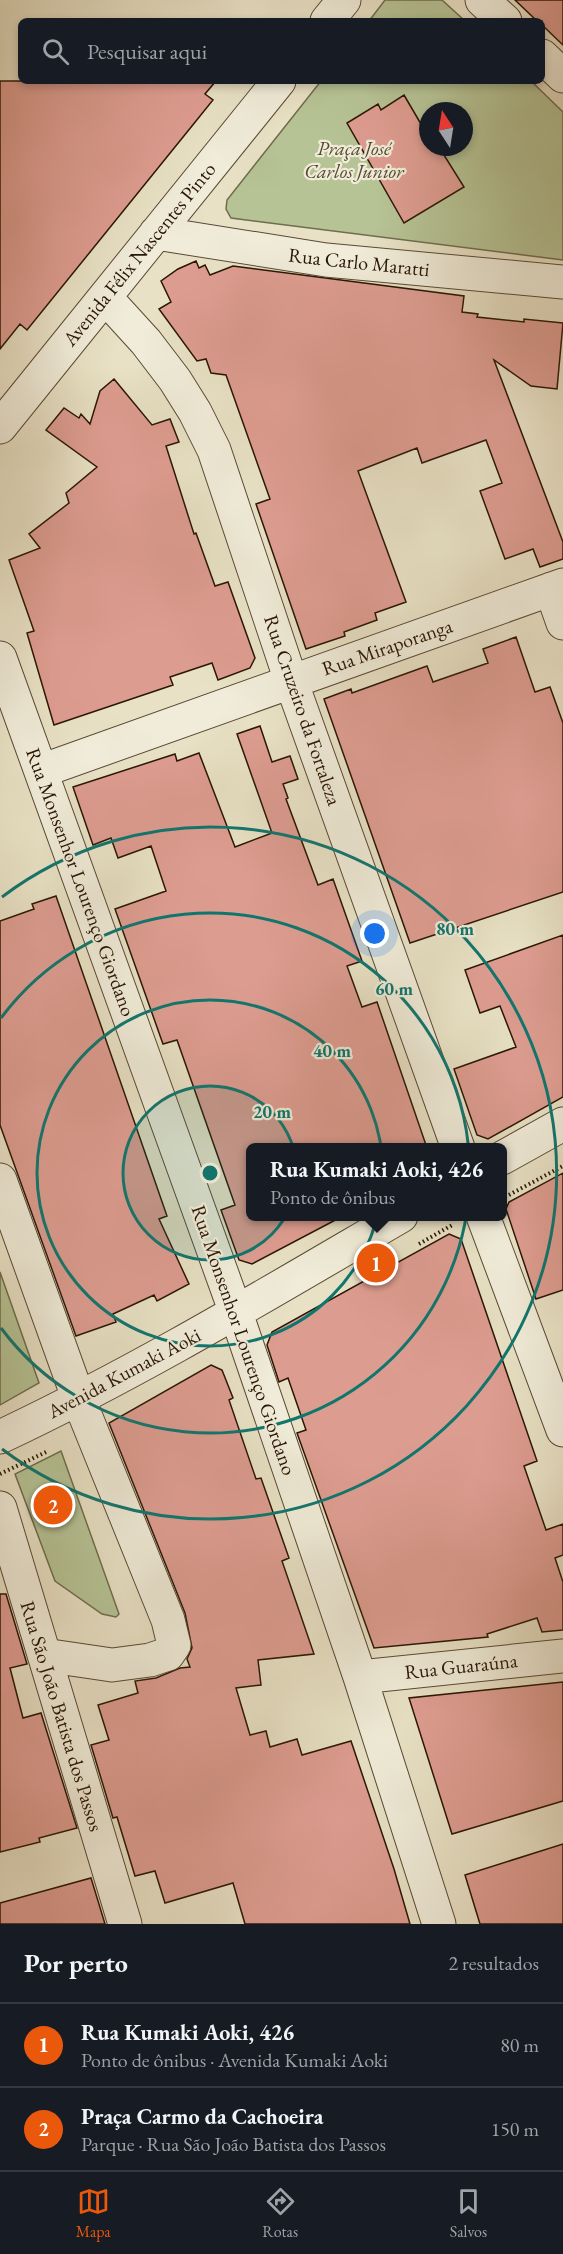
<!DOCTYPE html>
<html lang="pt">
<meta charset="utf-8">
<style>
:root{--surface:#171b24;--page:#242831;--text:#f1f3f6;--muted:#9ea1a6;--line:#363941;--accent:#ea580c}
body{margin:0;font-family:"EB Garamond",serif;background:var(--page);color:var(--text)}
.compass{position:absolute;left:419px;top:102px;width:54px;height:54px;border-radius:50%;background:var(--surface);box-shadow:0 3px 9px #0003;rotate:348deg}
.you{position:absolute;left:375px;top:934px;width:21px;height:21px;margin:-15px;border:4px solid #fff;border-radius:50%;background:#1a73e8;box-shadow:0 0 0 9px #1a73e833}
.badge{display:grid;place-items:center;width:39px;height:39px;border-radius:50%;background:var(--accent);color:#fff;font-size:20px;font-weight:700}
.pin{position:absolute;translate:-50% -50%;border:3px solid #fff;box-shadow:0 2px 6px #0006}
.popup{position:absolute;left:246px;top:1143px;width:261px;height:78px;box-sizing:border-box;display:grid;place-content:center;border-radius:9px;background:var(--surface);filter:drop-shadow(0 2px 4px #0005);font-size:20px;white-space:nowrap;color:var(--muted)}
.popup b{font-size:22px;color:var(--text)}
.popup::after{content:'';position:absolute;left:50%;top:100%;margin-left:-12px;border:12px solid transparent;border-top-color:var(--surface)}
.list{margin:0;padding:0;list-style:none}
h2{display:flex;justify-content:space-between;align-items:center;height:78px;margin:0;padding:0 24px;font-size:26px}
h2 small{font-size:20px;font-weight:400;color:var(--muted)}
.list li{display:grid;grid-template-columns:39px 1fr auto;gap:18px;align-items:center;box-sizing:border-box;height:84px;padding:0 24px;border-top:2px solid var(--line)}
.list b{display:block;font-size:22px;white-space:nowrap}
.list p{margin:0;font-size:20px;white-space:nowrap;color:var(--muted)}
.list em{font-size:20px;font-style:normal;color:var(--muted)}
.icon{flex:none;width:33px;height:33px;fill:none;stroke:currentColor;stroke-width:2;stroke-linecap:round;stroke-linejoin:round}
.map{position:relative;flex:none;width:563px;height:1924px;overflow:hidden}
.search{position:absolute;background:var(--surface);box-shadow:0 3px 9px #0003;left:18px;right:18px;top:18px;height:66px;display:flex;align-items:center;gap:15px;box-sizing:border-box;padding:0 21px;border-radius:9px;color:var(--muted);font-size:22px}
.sheet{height:246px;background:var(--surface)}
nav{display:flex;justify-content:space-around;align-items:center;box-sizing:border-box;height:84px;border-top:2px solid var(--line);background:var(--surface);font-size:16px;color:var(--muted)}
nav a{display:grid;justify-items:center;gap:3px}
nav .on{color:var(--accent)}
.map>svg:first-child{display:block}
.green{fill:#b6c395;stroke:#706c4d;stroke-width:1.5;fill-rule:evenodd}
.building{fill:#dd9c90;stroke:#2a1605;stroke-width:1.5}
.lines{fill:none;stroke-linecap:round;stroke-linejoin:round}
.minor-casing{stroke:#5a4935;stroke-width:35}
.path{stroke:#2a1605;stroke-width:4;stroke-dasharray:1.5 3;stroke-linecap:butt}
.minor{stroke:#f0ecd9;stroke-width:33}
.ring{fill:none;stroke:#0f766e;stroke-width:3}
.labels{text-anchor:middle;stroke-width:4.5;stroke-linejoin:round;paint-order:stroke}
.park-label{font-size:20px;font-style:italic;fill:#544a30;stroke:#f0ecd9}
.street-label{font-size:20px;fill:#2a1605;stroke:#f0ecd9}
.centre{fill:#0f766e;stroke:#f0ecd9;stroke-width:3}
.ring-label{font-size:18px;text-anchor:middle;font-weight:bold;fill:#0f766e;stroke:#f0ecd9;stroke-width:4.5;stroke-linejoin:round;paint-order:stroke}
</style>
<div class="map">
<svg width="563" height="1924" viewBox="0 0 563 1924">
<rect width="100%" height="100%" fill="#e8e1c5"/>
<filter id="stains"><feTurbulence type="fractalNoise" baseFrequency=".00333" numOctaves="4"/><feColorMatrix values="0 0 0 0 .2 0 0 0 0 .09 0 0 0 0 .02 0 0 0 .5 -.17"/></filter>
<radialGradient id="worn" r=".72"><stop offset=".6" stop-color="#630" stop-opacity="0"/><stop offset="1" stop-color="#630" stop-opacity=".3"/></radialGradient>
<path class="green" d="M385 0H442L465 21H369Z
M321 81H531L563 112V260L231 218 226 209 227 200ZM428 111H464V147H428Z
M0 1272 39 1383 0 1405Z
M61 1451 119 1614 116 1617 102 1614 55 1581 15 1474Z"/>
<path class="building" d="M515 0H563V45L542 25V21H537Z
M0 81H216L205 94 213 100 196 121 27 330 20 324 0 349Z
M404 95 428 136V147H439L464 187 404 223 347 123 378 104 381 110Z
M196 261 199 268 205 265 210 275 233 266 464 296 462 312 478 314 477 317 524 322V319L563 323 557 389 531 386 494 360 563 542V559L540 567 533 549 505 559 480 491 502 483 486 440 422 463 417 448 358 471 406 602 375 613 377 620 344 632 345 636 306 649 256 504 270 499 226 375 211 373 206 359 197 361 159 309 171 302 161 281 178 269Z
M114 379 152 425 170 419 179 442 166 446 194 534 196 533 215 586 228 582 255 658 250 668 218 680 212 663 170 677 173 685 54 725 27 633 34 631 9 560 40 548 29 534 69 503 66 493 97 467 46 430 64 408 79 418 81 414 90 424 100 391Z
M516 637 535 692 550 687 563 723V892L410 943 324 699 351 689 352 693 427 666 433 682 488 663 483 649Z
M260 726 272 762 290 756 298 779 283 784 288 798 286 799 318 885 333 879 362 961 347 966 362 1007 377 1002 427 1148H250V1216H343L252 1264 239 1260 221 1210 235 1205 177 1040 163 1044 115 909 166 891 151 846 118 858 111 838 93 845 73 787 175 754 177 761 199 753 235 847 272 833 237 734Z
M56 896 167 1216 159 1219 189 1284 157 1301 154 1295 113 1314 116 1322 76 1336 0 1125V921L34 909 32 904Z
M563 935V1097L488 1139 477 1135 454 1069 516 1047 500 1006 480 1013 465 970Z
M563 1173V1290L536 1299 506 1209 509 1202Z
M449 1234 461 1239 537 1461 524 1466 546 1530 563 1524V1555L555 1558 563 1582V1630L542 1632 537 1618 487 1634 488 1637 374 1648 297 1433 306 1430 288 1378 279 1382 267 1345 272 1332Z
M211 1365 222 1370 233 1398 229 1400 256 1479 261 1478 289 1558 282 1561 314 1654 258 1660 261 1685 236 1688 250 1735 266 1731 270 1747 297 1739 302 1755 351 1741 394 1869 410 1924H245L233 1883 165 1903 155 1871 135 1876 117 1817 113 1818 91 1745 109 1740 98 1705 138 1693 135 1681 156 1678 180 1668 190 1667 187 1659 192 1648 185 1613 109 1423Z
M0 1594H6L27 1664 10 1668 23 1718 41 1713 77 1828 39 1838 40 1842 0 1852Z
M563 1682V1801L452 1834 409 1698Z
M563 1844V1924H480L465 1875Z
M91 1878 105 1924H0V1903Z"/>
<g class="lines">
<g class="minor-casing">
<path id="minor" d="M482 0 505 21
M327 21 344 0
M542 56 563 76
M156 233 326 260 563 282
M105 297 146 342 175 380 195 412 214 450 291 681 458 1148
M0 427 279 81
M551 589 563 623
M0 658 236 1313 360 1677 439 1924
M41 771 563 585
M502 1158 563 1124
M0 1180 79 1400 168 1620 174 1645 168 1654 150 1660 112 1665 44 1655
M483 1216 563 1430
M0 1437C138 1372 269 1293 401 1216
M0 1508 125 1924
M360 1677 563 1656"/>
</g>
<path class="path" d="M505 1197 563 1166
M419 1244 454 1224
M0 1474 46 1452"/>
<use href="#minor" class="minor"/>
</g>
<circle cx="210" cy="1173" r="87" fill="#0f766e" fill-opacity=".12"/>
<g class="ring">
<circle cx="210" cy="1173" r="87"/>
<circle cx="210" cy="1173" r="173"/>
<path d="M1 1018A260 260 0 1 1 1 1328"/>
<path d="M2 897A346 346 0 1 1 2 1449"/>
</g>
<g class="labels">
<g class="park-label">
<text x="354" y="155">Praça José<tspan x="354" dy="23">Carlos Junior</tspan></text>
</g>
<g class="street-label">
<text transform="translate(139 254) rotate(-51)" y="7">Avenida Félix Nascentes Pinto</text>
<text transform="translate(359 262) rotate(6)" y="7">Rua Carlo Maratti</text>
<text transform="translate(387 647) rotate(-19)" y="7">Rua Miraporanga</text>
<text transform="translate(303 710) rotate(71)" y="7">Rua Cruzeiro da Fortaleza</text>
<text transform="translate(81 882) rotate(70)" y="7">Rua Monsenhor Lourenço Giordano</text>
<text transform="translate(244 1340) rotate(71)" y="7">Rua Monsenhor Lourenço Giordano</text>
<text transform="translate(124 1373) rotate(-28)" y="7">Avenida Kumaki Aoki</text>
<text transform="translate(461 1666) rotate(-6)" y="7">Rua Guaraúna</text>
<text transform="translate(62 1716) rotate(73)" y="7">Rua São João Batista dos Passos</text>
</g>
</g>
<circle cx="210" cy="1173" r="9" class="centre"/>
<g class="ring-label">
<text x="455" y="935">80 m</text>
<text x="394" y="995">60 m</text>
<text x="332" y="1057">40 m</text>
<text x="272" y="1118">20 m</text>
</g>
<rect width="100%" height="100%" filter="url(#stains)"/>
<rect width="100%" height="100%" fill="url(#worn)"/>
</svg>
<svg class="compass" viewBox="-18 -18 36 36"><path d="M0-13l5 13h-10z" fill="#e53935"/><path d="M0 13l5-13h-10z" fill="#9ea1a6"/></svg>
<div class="you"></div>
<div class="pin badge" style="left:376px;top:1263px">1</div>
<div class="popup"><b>Rua Kumaki Aoki, 426</b>Ponto de ônibus</div>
<div class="pin badge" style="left:53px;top:1505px">2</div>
<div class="search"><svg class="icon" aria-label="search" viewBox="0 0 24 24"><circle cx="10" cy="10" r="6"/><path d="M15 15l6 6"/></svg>Pesquisar aqui</div>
</div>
<section class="sheet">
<h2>Por perto<small>2 resultados</small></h2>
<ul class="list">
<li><span class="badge">1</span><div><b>Rua Kumaki Aoki, 426</b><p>Ponto de ônibus · Avenida Kumaki Aoki</p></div><em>80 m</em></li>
<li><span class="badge">2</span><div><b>Praça Carmo da Cachoeira</b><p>Parque · Rua São João Batista dos Passos</p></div><em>150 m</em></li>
</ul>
</section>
<nav>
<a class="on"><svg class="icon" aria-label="map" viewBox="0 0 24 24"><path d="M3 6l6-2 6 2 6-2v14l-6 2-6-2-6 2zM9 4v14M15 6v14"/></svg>Mapa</a>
<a><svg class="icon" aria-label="directions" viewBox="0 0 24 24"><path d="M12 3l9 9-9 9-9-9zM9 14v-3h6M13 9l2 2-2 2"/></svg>Rotas</a>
<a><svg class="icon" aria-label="saved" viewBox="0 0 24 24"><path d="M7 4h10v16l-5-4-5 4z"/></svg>Salvos</a>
</nav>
